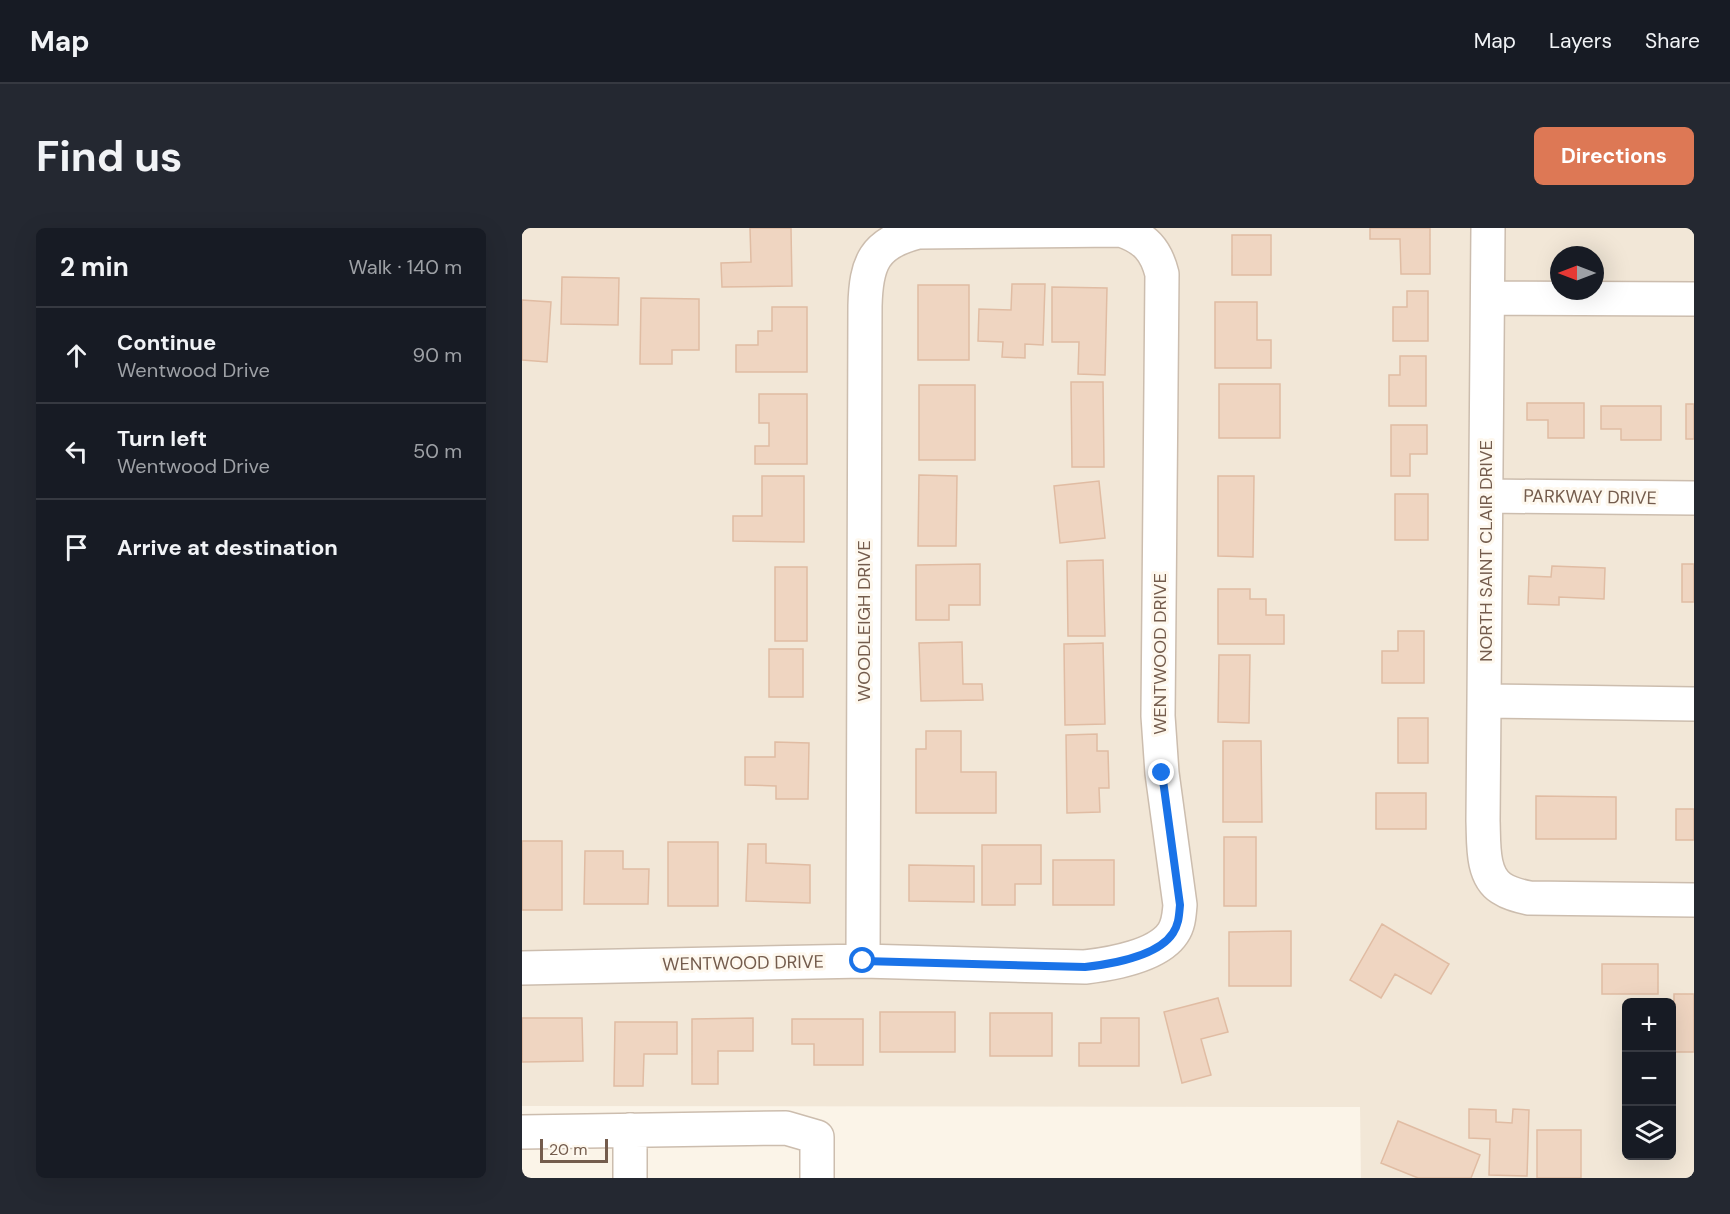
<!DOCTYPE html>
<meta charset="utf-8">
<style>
:root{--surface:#171b24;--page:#242831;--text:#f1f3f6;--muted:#9ea1a6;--line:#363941;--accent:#dd7855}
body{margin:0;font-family:"DM Sans",sans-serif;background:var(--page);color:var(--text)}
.controls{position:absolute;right:18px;bottom:18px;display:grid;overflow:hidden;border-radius:9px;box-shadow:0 6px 24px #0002}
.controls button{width:54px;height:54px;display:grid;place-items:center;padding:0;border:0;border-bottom:2px solid var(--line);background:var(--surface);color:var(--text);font:30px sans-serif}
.compass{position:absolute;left:1028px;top:18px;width:54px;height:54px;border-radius:50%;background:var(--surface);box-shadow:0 6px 24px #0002;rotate:270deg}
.scale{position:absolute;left:18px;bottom:15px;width:68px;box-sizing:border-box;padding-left:6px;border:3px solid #745c4d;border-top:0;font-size:16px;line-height:21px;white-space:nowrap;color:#745c4d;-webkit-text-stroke:4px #fef8ee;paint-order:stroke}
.stop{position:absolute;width:18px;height:18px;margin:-14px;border:4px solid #1a73e8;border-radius:50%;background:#fff}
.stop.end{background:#1a73e8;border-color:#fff;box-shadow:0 2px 6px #0008}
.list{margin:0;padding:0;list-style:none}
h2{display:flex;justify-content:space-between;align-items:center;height:78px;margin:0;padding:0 24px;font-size:26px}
h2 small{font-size:20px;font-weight:400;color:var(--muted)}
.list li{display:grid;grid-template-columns:39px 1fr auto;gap:18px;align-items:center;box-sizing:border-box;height:96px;padding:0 24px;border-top:2px solid var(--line)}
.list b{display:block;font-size:22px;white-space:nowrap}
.list p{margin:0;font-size:20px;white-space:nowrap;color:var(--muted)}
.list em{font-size:20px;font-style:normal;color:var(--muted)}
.icon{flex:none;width:33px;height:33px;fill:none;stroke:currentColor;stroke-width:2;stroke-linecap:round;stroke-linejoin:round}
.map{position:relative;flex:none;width:1172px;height:950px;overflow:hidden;border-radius:9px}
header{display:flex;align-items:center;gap:36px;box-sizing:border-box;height:84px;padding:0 30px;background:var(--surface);border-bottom:2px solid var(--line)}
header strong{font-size:28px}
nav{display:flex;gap:33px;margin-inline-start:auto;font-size:21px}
.intro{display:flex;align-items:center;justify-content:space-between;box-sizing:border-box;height:144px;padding:0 36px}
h1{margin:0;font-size:42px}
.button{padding:15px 27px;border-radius:9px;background:var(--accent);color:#fff;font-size:21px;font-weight:700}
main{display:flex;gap:36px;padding:0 36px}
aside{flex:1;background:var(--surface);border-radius:9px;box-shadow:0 6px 24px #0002}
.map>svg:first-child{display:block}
.residential{fill:#f2e7d7;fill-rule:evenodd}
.building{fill:#efd5c1;stroke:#e0bca3;stroke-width:1.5}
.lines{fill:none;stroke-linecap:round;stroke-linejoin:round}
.minor-casing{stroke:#ccbdae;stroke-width:36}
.minor{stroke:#fff;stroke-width:33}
.route{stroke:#1a73e8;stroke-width:8}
.labels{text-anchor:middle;stroke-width:6;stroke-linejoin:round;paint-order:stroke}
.street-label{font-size:18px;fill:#745c4d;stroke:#fef8ee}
</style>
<header>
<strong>Map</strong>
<nav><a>Map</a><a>Layers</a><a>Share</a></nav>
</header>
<div class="intro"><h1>Find us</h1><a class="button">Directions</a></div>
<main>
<aside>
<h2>2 min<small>Walk · 140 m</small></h2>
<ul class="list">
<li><svg class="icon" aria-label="ahead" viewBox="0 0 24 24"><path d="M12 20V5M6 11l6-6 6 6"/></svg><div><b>Continue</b><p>Wentwood Drive</p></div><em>90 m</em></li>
<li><svg class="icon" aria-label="left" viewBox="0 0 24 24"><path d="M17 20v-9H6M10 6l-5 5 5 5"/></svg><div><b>Turn left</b><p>Wentwood Drive</p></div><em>50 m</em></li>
<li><svg class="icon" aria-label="arrive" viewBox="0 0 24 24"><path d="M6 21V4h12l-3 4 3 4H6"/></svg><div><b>Arrive at destination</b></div></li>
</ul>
</aside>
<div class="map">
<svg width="1172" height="950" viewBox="0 0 1172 950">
<rect width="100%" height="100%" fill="#fbf4e8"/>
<path class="residential" d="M0 0H1172V950H839L838 879 0 878ZM1037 27H1073V63H1037ZM1104 774H1150V928H1104Z"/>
<path class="building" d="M228 0H269L270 58 200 59 199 35 229 34Z
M848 0H908V46H879L878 11H848Z
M710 7H749V47H710Z
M40 49 97 50 96 97 39 96Z
M490 56H523L521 117 503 116V130L480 129 481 114 456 113 457 81 489 82Z
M396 57H447V132H396Z
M530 59 585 60 583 147 556 146 557 114H530Z
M885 63H906V113H871V79H885Z
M119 70 177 71V122H150V136H118Z
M0 72 29 74 25 134 0 132Z
M693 74H735V112H749V140H693Z
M250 79H285V144H214V117H236V103H250Z
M878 128H904V178H867V147H878Z
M549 154H581L582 239H550Z
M697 156H758V210H697Z
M397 157H453V232H397Z
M237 166H285V236H233V218H247V195H237Z
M1005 175H1062V210H1026V192H1005Z
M1164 176H1172V211H1164Z
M1079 178H1139V212H1099V201H1079Z
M869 197H905V226H888V248H869Z
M397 247 435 248 434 318H396Z
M240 248H282V314L211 313V288H240Z
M696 248H732L731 329 696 328Z
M577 253 583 310 538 315 532 258Z
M873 266H906V312H873Z
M581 332 583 408H546L545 333Z
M458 336V377H427V392H394V337Z
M1160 336H1172V374H1160Z
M1030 338 1083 340 1082 371 1037 369V377L1006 376 1007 348 1029 349Z
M253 339H285V413H253Z
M696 361H728V371H744V387H762V416H696Z
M876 403H902V455H860V423H876Z
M440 414 441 456H460L461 472 399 473 397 415Z
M581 415 583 496 543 497 542 416Z
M247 421H281V469H247Z
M697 427H728L727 495 696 494Z
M876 490H906V535H876Z
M404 503H439V544H474V585H394V521H404Z
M575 506V523H586L587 560H577L578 584 545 585 544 507Z
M701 513H739L740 594H701Z
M253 514 287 515 286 571H254V558L223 557V529H253Z
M854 565H904V601H854Z
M1014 568 1094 569V611H1014Z
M1154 581H1172V612H1154Z
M702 609H734V678H702Z
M0 613H40V682H0Z
M146 614H196V678H146Z
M226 616H244V635L288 637V675L224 673Z
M460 617H519V656H493V677H460Z
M63 623H101V641H127L126 676H62Z
M531 632H592V677H531Z
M387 637 452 638V674L387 673Z
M860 696 927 736 909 766 873 746 859 770 828 752Z
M769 703V758H707V704Z
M1080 736H1136V766H1080Z
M1152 766H1172V824H1152Z
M696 770 706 804 679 811 689 847 660 855 642 784Z
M358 784H433V824H358Z
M468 785H530V828H468Z
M0 790H60L61 833 0 834Z
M231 790V823H196V856H170V791Z
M579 790H617V838H557V815H579Z
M270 791H341V837H292V816H270Z
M93 794H155V826H122L121 858H92Z
M947 881 974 882V894L990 895 991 881 1007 882 1005 948 967 947 968 911 947 910Z
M876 893 958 927 949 950H896L859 935Z
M1015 902H1059V950H1015Z"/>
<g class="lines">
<g class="minor-casing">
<path id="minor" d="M966 0 961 593C962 614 959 647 979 660 988 666 997 668 1007 670L1172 672
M966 70 1172 71
M964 268 1172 270
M963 473 1172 476
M0 740 341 733 563 739C589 736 636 728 651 705 657 696 657 687 658 677L640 545 636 488 640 46C634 22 623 10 599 2L396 4C352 15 344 35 343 78L341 733
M108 902V950
M0 904 264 900 295 909V950"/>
</g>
<use href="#minor" class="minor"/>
</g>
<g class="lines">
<path class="route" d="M341 733 563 739C589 736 636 728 651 705 657 696 657 687 658 677L640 545"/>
</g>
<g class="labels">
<g class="street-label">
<text transform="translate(1068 269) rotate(1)" y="6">PARKWAY DRIVE</text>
<text transform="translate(964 323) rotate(-90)" y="6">NORTH SAINT CLAIR DRIVE</text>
<text transform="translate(342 393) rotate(-90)" y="6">WOODLEIGH DRIVE</text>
<text transform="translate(638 426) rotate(-90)" y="6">WENTWOOD DRIVE</text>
<text transform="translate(221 735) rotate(-1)" y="6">WENTWOOD DRIVE</text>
</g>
</g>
</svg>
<div class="controls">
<button>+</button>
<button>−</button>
<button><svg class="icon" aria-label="layers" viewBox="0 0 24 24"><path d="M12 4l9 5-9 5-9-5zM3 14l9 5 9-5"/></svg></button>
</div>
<svg class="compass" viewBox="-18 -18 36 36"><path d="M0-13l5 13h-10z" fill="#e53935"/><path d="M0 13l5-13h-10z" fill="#9ea1a6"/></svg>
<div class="scale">20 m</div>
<div class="stop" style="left:341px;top:733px"></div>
<div class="stop end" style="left:640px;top:545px"></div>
</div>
</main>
